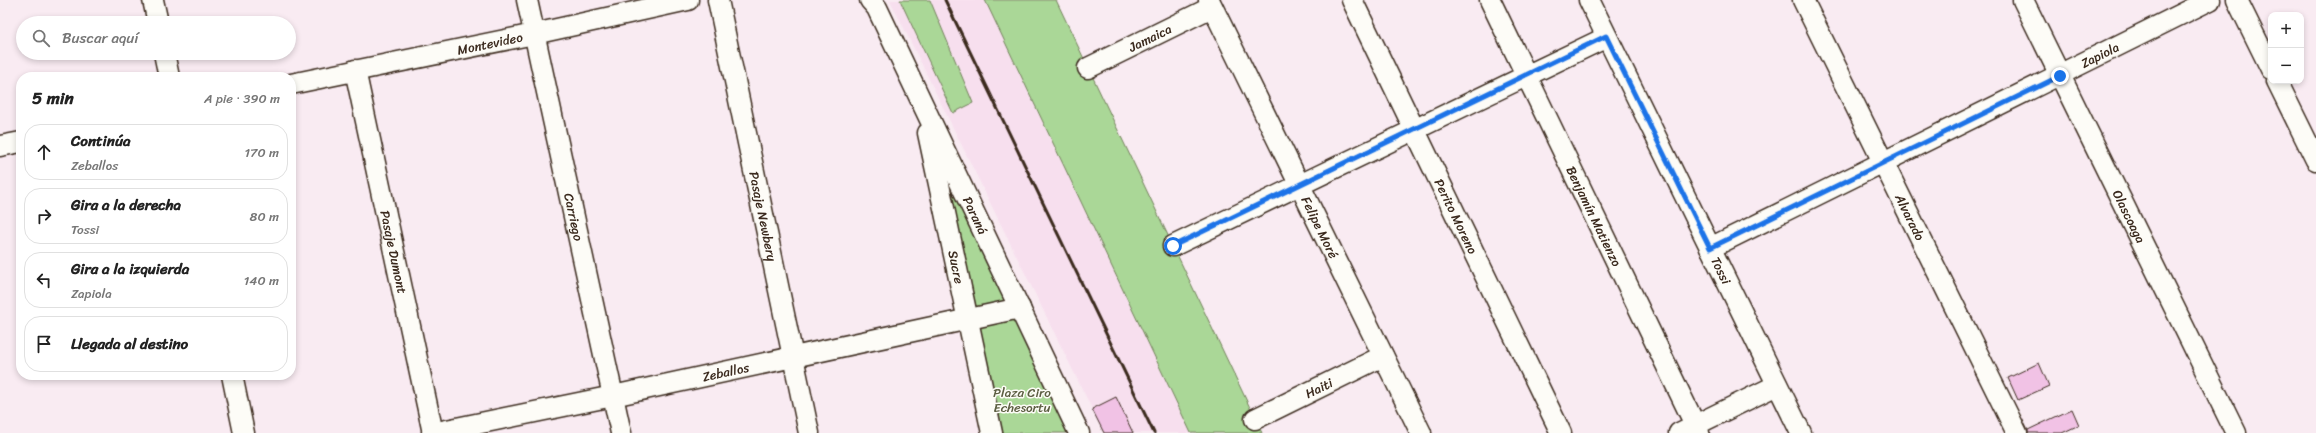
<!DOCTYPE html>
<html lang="es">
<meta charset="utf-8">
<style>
:root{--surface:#fff;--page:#f2f2f2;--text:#222;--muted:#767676;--line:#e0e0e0}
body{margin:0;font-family:Sriracha,sans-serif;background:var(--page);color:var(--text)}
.controls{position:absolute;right:12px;top:12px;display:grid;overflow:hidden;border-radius:8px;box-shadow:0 2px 6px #0003}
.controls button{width:36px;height:36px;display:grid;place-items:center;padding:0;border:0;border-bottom:1px solid var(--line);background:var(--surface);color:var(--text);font:20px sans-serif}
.stop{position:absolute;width:12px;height:12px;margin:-9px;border:3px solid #1a73e8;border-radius:50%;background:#fff}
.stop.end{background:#1a73e8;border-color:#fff;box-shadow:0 1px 4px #0008}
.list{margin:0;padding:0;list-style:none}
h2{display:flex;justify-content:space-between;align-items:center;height:52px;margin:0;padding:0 16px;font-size:17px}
h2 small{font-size:13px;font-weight:400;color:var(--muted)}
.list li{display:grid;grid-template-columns:26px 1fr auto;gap:12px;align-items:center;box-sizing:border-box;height:56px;margin:0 8px 8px;padding:0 8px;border:1px solid var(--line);border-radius:16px}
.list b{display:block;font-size:15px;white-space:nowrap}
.list p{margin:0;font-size:13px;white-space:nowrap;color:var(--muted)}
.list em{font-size:13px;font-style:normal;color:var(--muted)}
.icon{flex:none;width:22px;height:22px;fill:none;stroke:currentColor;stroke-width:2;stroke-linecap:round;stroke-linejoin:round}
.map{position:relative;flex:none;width:2316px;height:433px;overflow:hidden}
.search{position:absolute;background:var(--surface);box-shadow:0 2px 6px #0003;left:16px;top:16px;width:280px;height:44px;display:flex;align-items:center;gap:10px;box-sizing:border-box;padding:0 14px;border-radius:22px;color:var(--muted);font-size:15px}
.panel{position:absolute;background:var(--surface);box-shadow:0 2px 6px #0003;left:16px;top:72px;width:280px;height:308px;border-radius:16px}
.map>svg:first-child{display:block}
.built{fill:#f7dfee}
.green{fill:#aad797;stroke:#72805a}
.building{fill:#f1c2e5;stroke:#3b2a1e}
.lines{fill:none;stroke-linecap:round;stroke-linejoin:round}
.street-casing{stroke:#3b2a1e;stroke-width:23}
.street{stroke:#fdfcf7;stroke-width:20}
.rail{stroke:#3b2a1e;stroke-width:3}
.route{stroke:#1a73e8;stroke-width:5}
.labels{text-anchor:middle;stroke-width:3;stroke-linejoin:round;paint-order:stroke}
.street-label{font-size:13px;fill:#3b2a1e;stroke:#fdfcf7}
.park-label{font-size:13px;fill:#5c5e42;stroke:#fdfcf7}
</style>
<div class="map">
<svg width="2316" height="433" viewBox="0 0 2316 433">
<rect width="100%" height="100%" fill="#f9ebf2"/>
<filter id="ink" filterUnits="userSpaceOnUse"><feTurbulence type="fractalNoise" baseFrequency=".025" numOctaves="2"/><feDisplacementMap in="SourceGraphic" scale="8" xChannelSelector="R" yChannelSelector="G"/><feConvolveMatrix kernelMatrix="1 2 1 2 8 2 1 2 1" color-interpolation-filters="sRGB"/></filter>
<g filter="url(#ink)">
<path class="built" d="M890 0H985L1191 433H1133L1116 397 1092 409Z"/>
<path class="green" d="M900 0H930L973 103 953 113Z
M985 0H1056L1262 433H1191Z
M939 151 1009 301 974 309Z
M1018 316 1073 433H998L974 326Z"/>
<path class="building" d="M2039 363 2049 386 2018 400 2008 378Z
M1116 397 1133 433H1104L1092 409Z
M2072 409 2079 425 2062 433H2028V430Z"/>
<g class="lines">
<g class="street-casing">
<g id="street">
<path d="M153 0 158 23"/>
<path id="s1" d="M527 0 621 433"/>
<path id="s2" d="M718 0 809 433"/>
<path id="s3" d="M870 0 877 8 1079 433"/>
<path id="s4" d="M1209 0 1421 433"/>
<path id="s5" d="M1352 0 1561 433"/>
<path id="s6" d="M1490 0 1699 433"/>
<path id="s7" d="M1589 0 1801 433"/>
<path id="s8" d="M1803 0 2017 433"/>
<path id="s9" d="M2023 0 2236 433"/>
<path d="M2237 0 2271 69"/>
<path d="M164 53 169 77"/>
<path id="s10" d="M1088 68 1212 7"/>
<path id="s11" d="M355 70 433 433"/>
<path d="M2277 81 2316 160"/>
<path id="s12" d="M291 84 534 34 688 0"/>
<path id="s13" d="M928 133 992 433"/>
<path d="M0 146 21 142"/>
<path d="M1173 246 1607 37"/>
<path id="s14" d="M1710 248 2210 0"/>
<path d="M232 375 244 433"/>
<path id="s15" d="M1255 419 1383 356"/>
<path id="s16" d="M432 433 613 396 1020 308"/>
<path d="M1679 433 1777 385"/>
</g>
</g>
<use href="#street" class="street"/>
<path class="rail" d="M945 0 1154 433"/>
</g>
</g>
<g class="lines" filter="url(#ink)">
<path class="route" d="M1173 246 1606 36 1710 248 2060 76"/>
</g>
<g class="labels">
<g class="street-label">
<text dy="5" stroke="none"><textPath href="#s10" startOffset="69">Jamaica</textPath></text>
<text dy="5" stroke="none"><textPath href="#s12" startOffset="203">Montevideo</textPath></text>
<text dy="5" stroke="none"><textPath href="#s14" startOffset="435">Zapiola</textPath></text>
<text dy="5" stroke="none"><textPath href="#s3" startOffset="240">Paraná</textPath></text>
<text dy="5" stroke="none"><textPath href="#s1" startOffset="222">Carriego</textPath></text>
<text dy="5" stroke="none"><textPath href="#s2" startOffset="221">Pasaje Newbery</textPath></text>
<text dy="5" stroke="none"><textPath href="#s6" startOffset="240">Benjamín Matienzo</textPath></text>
<text dy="5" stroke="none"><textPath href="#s8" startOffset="242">Alvarado</textPath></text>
<text dy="5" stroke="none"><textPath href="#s9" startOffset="241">Olascoaga</textPath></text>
<text dy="5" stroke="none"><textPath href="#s5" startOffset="240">Perito Moreno</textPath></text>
<text dy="5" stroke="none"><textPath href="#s4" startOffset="253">Felipe Moré</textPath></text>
<text dy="5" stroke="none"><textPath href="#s11" startOffset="186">Pasaje Dumont</textPath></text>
<text dy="5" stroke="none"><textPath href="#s13" startOffset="137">Sucre</textPath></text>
<text dy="5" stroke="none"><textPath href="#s7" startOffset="301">Tossi</textPath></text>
<text dy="5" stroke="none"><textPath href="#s16" startOffset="300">Zeballos</textPath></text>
<text dy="5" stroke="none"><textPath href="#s15" startOffset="71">Haiti</textPath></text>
</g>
<g class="park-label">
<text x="1022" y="397">Plaza Ciro<tspan x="1022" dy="15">Echesortu</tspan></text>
</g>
</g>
</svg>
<div class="controls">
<button>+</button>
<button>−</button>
</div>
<div class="stop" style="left:1173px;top:246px"></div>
<div class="stop end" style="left:2060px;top:76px"></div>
<div class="search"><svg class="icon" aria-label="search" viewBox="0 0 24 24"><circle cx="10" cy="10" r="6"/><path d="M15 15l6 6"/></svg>Buscar aquí</div>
<section class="panel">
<h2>5 min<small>A pie · 390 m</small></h2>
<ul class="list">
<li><svg class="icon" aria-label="ahead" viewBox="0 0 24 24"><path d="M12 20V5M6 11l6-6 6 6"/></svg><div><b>Continúa</b><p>Zeballos</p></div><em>170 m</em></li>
<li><svg class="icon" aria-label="right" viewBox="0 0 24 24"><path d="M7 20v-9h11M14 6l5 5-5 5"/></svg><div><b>Gira a la derecha</b><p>Tossi</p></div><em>80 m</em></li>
<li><svg class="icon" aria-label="left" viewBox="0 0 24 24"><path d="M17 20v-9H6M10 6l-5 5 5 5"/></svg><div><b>Gira a la izquierda</b><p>Zapiola</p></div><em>140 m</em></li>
<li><svg class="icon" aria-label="arrive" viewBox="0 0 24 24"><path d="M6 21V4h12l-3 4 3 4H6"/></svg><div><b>Llegada al destino</b></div></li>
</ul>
</section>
</div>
